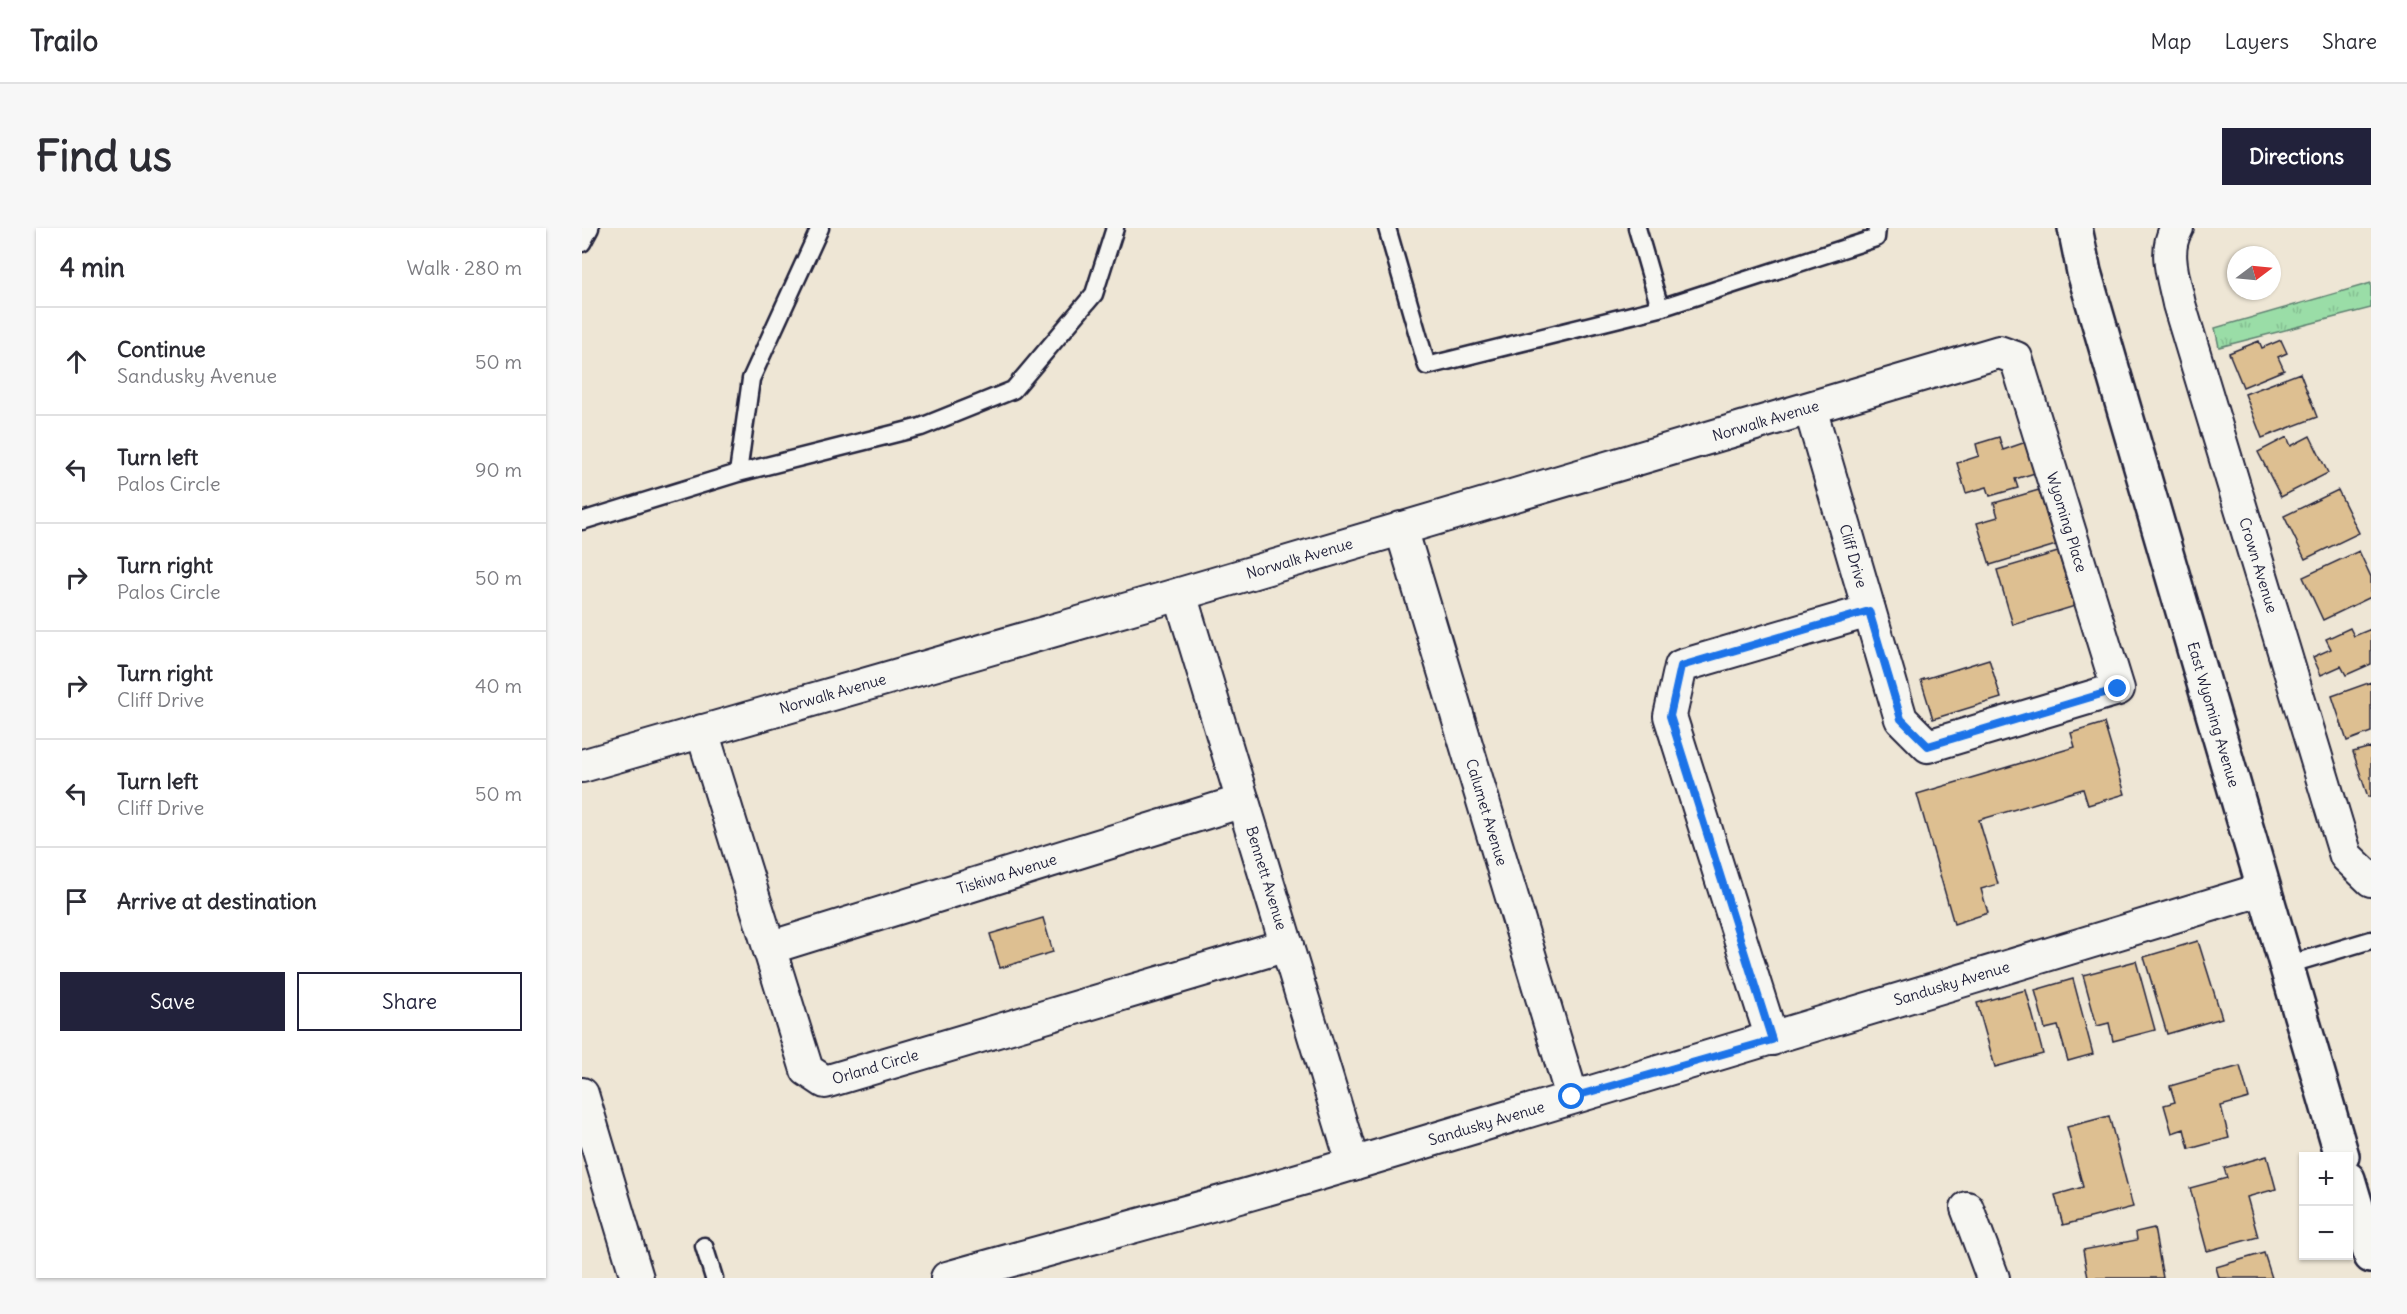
<!DOCTYPE html>
<meta charset="utf-8">
<style>
:root{--surface:#fff;--page:#f7f7f7;--text:#2b2b33;--muted:#7c7c81;--line:#e1e1e2;--accent:#22223b}
body{margin:0;font-family:Delius,sans-serif;background:var(--page);color:var(--text)}
.controls{position:absolute;right:18px;bottom:18px;display:grid;overflow:hidden;border-radius:0px;box-shadow:0 2px 4px #0004}
.controls button{width:54px;height:54px;display:grid;place-items:center;padding:0;border:0;border-bottom:2px solid var(--line);background:var(--surface);color:var(--text);font:30px sans-serif}
.compass{position:absolute;left:1645px;top:18px;width:54px;height:54px;border-radius:50%;background:var(--surface);box-shadow:0 2px 4px #0004;rotate:74deg}
.stop{position:absolute;width:18px;height:18px;margin:-14px;border:4px solid #1a73e8;border-radius:50%;background:#fff}
.stop.end{background:#1a73e8;border-color:#fff;box-shadow:0 2px 6px #0008}
.list{margin:0;padding:0;list-style:none}
h2{display:flex;justify-content:space-between;align-items:center;height:78px;margin:0;padding:0 24px;font-size:26px}
h2 small{font-size:20px;font-weight:400;color:var(--muted)}
.list li{display:grid;grid-template-columns:39px 1fr auto;gap:18px;align-items:center;box-sizing:border-box;height:108px;padding:0 24px;border-top:2px solid var(--line)}
.list b{display:block;font-size:22px;white-space:nowrap}
.list p{margin:0;font-size:20px;white-space:nowrap;color:var(--muted)}
.list em{font-size:20px;font-style:normal;color:var(--muted)}
.actions{display:flex;gap:12px;padding:18px 24px}
.actions a{flex:1;padding:14px 0;border:2px solid var(--accent);border-radius:0px;text-align:center;font-size:21px;color:var(--accent)}
.actions .main{background:var(--accent);color:#fff}
.icon{flex:none;width:33px;height:33px;fill:none;stroke:currentColor;stroke-width:2;stroke-linecap:round;stroke-linejoin:round}
.map{position:relative;flex:none;width:1789px;height:1050px;overflow:hidden;border-radius:0px}
header{display:flex;align-items:center;gap:36px;box-sizing:border-box;height:84px;padding:0 30px;background:var(--surface);border-bottom:2px solid var(--line)}
header strong{font-size:28px}
nav{display:flex;gap:33px;margin-inline-start:auto;font-size:21px}
.intro{display:flex;align-items:center;justify-content:space-between;box-sizing:border-box;height:144px;padding:0 36px}
h1{margin:0;font-size:42px}
.button{padding:15px 27px;border-radius:0px;background:var(--accent);color:#fff;font-size:21px;font-weight:700}
main{display:flex;gap:36px;padding:0 36px}
aside{flex:1;background:var(--surface);border-radius:0px;box-shadow:0 2px 4px #0004}
.map>svg:first-child{display:block}
.grass{fill:url(#grass-tufts);stroke:#5e8071;stroke-width:1.5}
.building{fill:#ddbf91;stroke:#22223b;stroke-width:1.5}
.lines{fill:none;stroke-linecap:round;stroke-linejoin:round}
.service-casing{stroke:#22223b;stroke-width:21}
.minor-casing{stroke:#22223b;stroke-width:36}
.tertiary-casing{stroke:#22223b;stroke-width:38}
.service{stroke:#f6f6f2;stroke-width:16}
.minor{stroke:#f6f6f2;stroke-width:32}
.tertiary{stroke:#f6f6f2;stroke-width:33}
.route{stroke:#1a73e8;stroke-width:8}
.labels{text-anchor:middle;stroke-width:4.5;stroke-linejoin:round;paint-order:stroke}
.street-label{font-size:15px;fill:#22223b;stroke:#f6f6f2}
</style>
<header>
<strong>Trailo</strong>
<nav><a>Map</a><a>Layers</a><a>Share</a></nav>
</header>
<div class="intro"><h1>Find us</h1><a class="button">Directions</a></div>
<main>
<aside>
<h2>4 min<small>Walk · 280 m</small></h2>
<ul class="list">
<li><svg class="icon" aria-label="ahead" viewBox="0 0 24 24"><path d="M12 20V5M6 11l6-6 6 6"/></svg><div><b>Continue</b><p>Sandusky Avenue</p></div><em>50 m</em></li>
<li><svg class="icon" aria-label="left" viewBox="0 0 24 24"><path d="M17 20v-9H6M10 6l-5 5 5 5"/></svg><div><b>Turn left</b><p>Palos Circle</p></div><em>90 m</em></li>
<li><svg class="icon" aria-label="right" viewBox="0 0 24 24"><path d="M7 20v-9h11M14 6l5 5-5 5"/></svg><div><b>Turn right</b><p>Palos Circle</p></div><em>50 m</em></li>
<li><svg class="icon" aria-label="right" viewBox="0 0 24 24"><path d="M7 20v-9h11M14 6l5 5-5 5"/></svg><div><b>Turn right</b><p>Cliff Drive</p></div><em>40 m</em></li>
<li><svg class="icon" aria-label="left" viewBox="0 0 24 24"><path d="M17 20v-9H6M10 6l-5 5 5 5"/></svg><div><b>Turn left</b><p>Cliff Drive</p></div><em>50 m</em></li>
<li><svg class="icon" aria-label="arrive" viewBox="0 0 24 24"><path d="M6 21V4h12l-3 4 3 4H6"/></svg><div><b>Arrive at destination</b></div></li>
</ul>
<div class="actions"><a class="main">Save</a><a>Share</a></div>
</aside>
<div class="map">
<svg width="1789" height="1050" viewBox="0 0 1789 1050">
<defs>
<pattern id="grass-tufts" width="24" height="20" patternUnits="userSpaceOnUse" patternTransform="scale(1.5)"><rect width="24" height="20" fill="#9adda7"/><path d="M3 7l-1-3M5 7V3M7 7l1-3M15 17l-1-3M17 17v-4M19 17l1-3" fill="none" stroke="#84bd91"/></pattern>
</defs>
<rect width="100%" height="100%" fill="#eee6d5"/>
<filter id="ink" filterUnits="userSpaceOnUse"><feTurbulence type="fractalNoise" baseFrequency=".0167" numOctaves="2"/><feDisplacementMap in="SourceGraphic" scale="12" xChannelSelector="R" yChannelSelector="G"/><feConvolveMatrix kernelMatrix="1 2 1 2 8 2 1 2 1" color-interpolation-filters="sRGB"/></filter>
<g filter="url(#ink)">
<path class="grass" d="M1789 55V80L1637 119 1633 100Z"/>
<path class="building" d="M1699 112 1705 125 1696 129 1702 142 1661 159 1647 125 1677 113 1680 120Z
M1718 145 1735 189 1680 210 1663 166Z
M1728 208 1746 245 1699 269 1676 224 1705 209 1709 218Z
M1417 209 1421 222 1444 214 1453 245 1433 251 1436 260 1408 268 1405 259 1384 265 1375 235 1397 228 1394 216Z
M1457 262 1474 317 1408 337 1395 295 1416 289 1412 275Z
M1756 262 1777 305 1723 331 1702 288Z
M1777 323 1789 349V369L1741 392 1721 349Z
M1476 324 1493 378 1431 397 1415 342Z
M1768 400 1772 408 1789 401V436L1764 447 1759 438 1739 447 1731 429 1749 421 1744 411Z
M1407 431 1419 470 1351 491 1339 452Z
M1789 454V504L1765 513 1750 468Z
M1522 495 1543 566 1506 577 1501 561 1397 592 1416 656 1399 661 1406 685 1372 696 1335 566 1493 519 1489 505Z
M1789 519V568L1786 569 1771 524Z
M461 690 471 724 418 740 408 706Z
M1616 713 1640 790 1585 806 1562 729Z
M1554 733 1573 802 1531 813 1527 795 1515 798 1501 747Z
M1491 751 1511 826 1486 833 1476 798 1463 801 1453 762Z
M1444 762 1461 826 1413 839 1395 775Z
M1658 838 1667 870 1639 878 1647 910 1607 921 1602 901 1590 905 1582 877 1593 874 1588 858Z
M1527 888 1551 979 1481 997 1473 967 1501 959 1485 899Z
M1685 928 1694 961 1665 969 1676 1009 1625 1023 1608 960 1645 950 1642 940Z
M1572 1000 1581 1050H1506L1501 1022 1555 1012 1554 1004Z
M1682 1025 1690 1050H1637L1634 1039Z"/>
<g class="lines">
<g class="service-casing">
<path id="service" d="M805 0 845 138 1078 80 1294 10 1295 0
M1055 0 1078 80
M0 15 8 0
M156 245 169 151 238 0
M0 293 156 245 339 199 431 162 512 66 533 0
M1705 737 1789 712
M122 1018 132 1050"/>
</g>
<g class="minor-casing">
<g id="minor">
<path id="s1" d="M1595 0C1581 23 1592 51 1597 76L1764 628 1789 652"/>
<path id="s2" d="M819 300 990 869"/>
<path id="s3" d="M598 366 771 936"/>
<path id="s4" d="M120 503 225 842 243 854 705 717"/>
<path id="s5" d="M0 538 598 366 1417 124 1434 130 1536 461 1346 518 1319 491 1228 180"/>
<path id="s6" d="M187 720 661 573"/>
<path d="M1190 811 1088 488 1099 438 1287 383"/>
<path d="M0 866 55 1050"/>
<path d="M1385 980 1411 1050"/>
<path id="s7" d="M365 1050C496 1013 627 979 757 940 1066 847 1374 755 1682 661"/>
</g>
</g>
<g class="tertiary-casing">
<g id="tertiary">
<path id="s8" d="M1493 0 1502 44 1760 928"/>
<path d="M1766 951 1789 1028"/>
</g>
</g>
<use href="#service" class="service"/>
<use href="#minor" class="minor"/>
<use href="#tertiary" class="tertiary"/>
</g>
</g>
<g class="lines" filter="url(#ink)">
<path class="route" d="M990 869 1190 812 1088 488 1099 438 1287 383 1319 491 1346 518 1536 461"/>
</g>
<g class="labels">
<g class="street-label">
<text dy="5" stroke="none"><textPath href="#s5" startOffset="1233">Norwalk Avenue</textPath></text>
<text dy="5" stroke="none"><textPath href="#s5" startOffset="1666">Wyoming Place</textPath></text>
<text transform="translate(1271 328) rotate(74)" y="5">Cliff Drive</text>
<text dy="5" stroke="none"><textPath href="#s5" startOffset="747">Norwalk Avenue</textPath></text>
<text dy="5" stroke="none"><textPath href="#s1" startOffset="351">Crown Avenue</textPath></text>
<text dy="5" stroke="none"><textPath href="#s5" startOffset="261">Norwalk Avenue</textPath></text>
<text dy="5" stroke="none"><textPath href="#s8" startOffset="506">East Wyoming Avenue</textPath></text>
<text dy="5" stroke="none"><textPath href="#s2" startOffset="297">Calumet Avenue</textPath></text>
<text dy="5" stroke="none"><textPath href="#s6" startOffset="249">Tiskiwa Avenue</textPath></text>
<text dy="5" stroke="none"><textPath href="#s3" startOffset="297">Bennett Avenue</textPath></text>
<text dy="5" stroke="none"><textPath href="#s7" startOffset="1047">Sandusky Avenue</textPath></text>
<text dy="5" stroke="none"><textPath href="#s4" startOffset="429">Orland Circle</textPath></text>
<text dy="5" stroke="none"><textPath href="#s7" startOffset="561">Sandusky Avenue</textPath></text>
</g>
</g>
</svg>
<div class="controls">
<button>+</button>
<button>−</button>
</div>
<svg class="compass" viewBox="-18 -18 36 36"><path d="M0-13l5 13h-10z" fill="#e53935"/><path d="M0 13l5-13h-10z" fill="#7c7c81"/></svg>
<div class="stop" style="left:990px;top:869px"></div>
<div class="stop end" style="left:1536px;top:461px"></div>
</div>
</main>
